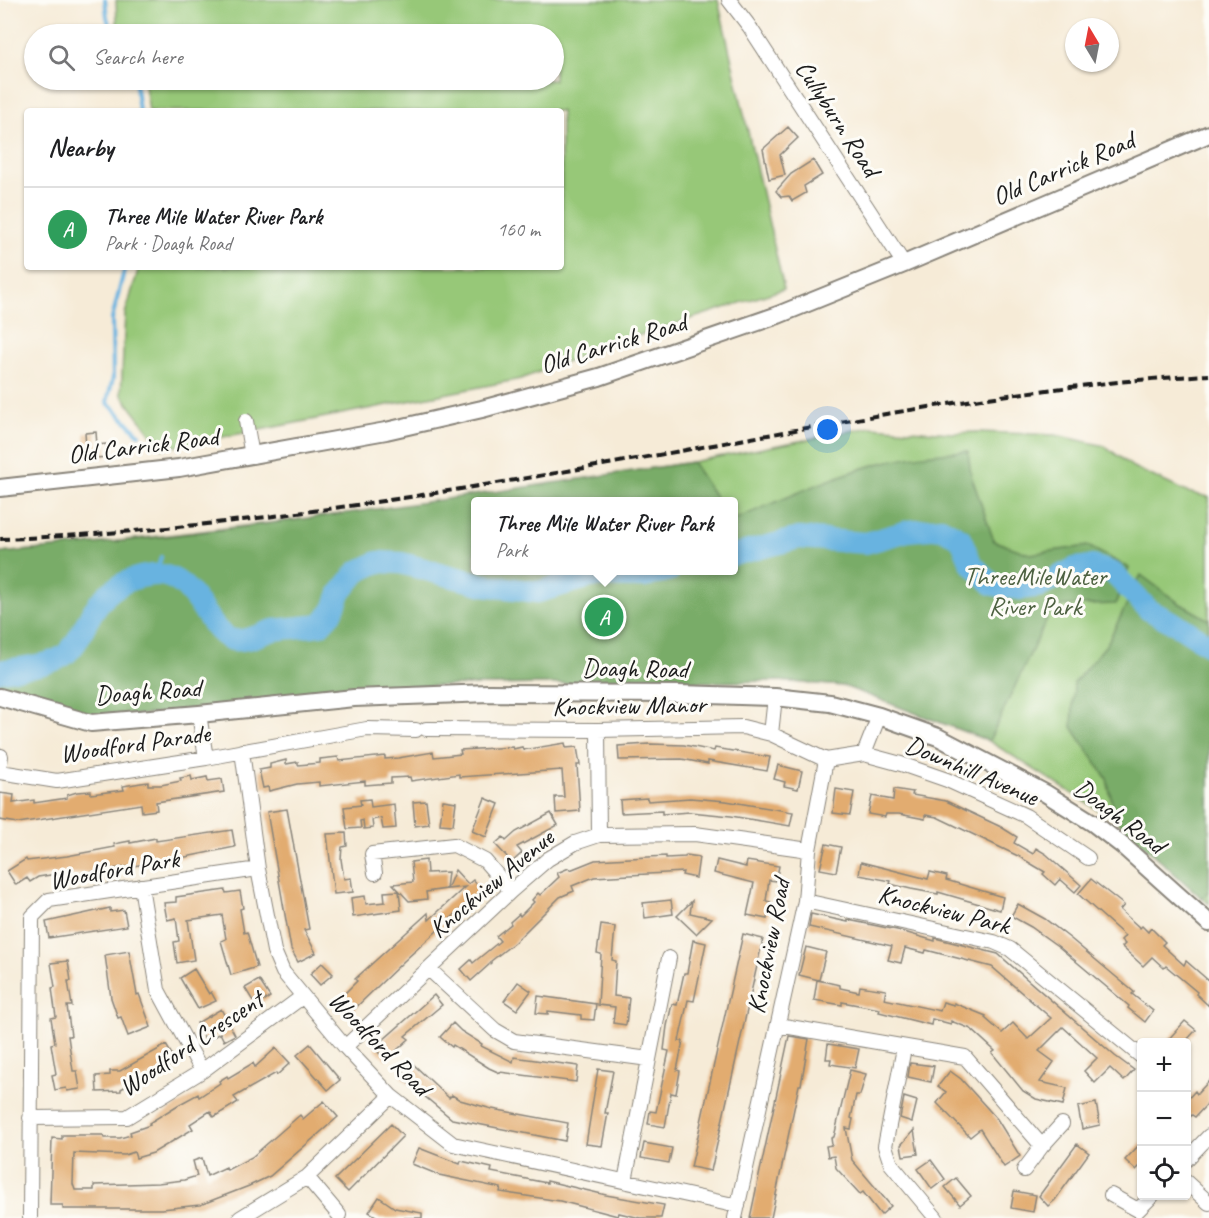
<!DOCTYPE html>
<meta charset="utf-8">
<style>
:root{--surface:#fff;--page:#f6f6f6;--text:#202124;--muted:#757577;--line:#e0e0e0;--accent:#1f6fb2}
body{margin:0;font-family:Caveat,sans-serif;background:var(--page);color:var(--text)}
.controls{position:absolute;right:18px;bottom:18px;display:grid;overflow:hidden;border-radius:6px;box-shadow:0 2px 4px #0004}
.controls button{width:54px;height:54px;display:grid;place-items:center;padding:0;border:0;border-bottom:2px solid var(--line);background:var(--surface);color:var(--text);font:30px sans-serif}
.compass{position:absolute;left:1065px;top:18px;width:54px;height:54px;border-radius:50%;background:var(--surface);box-shadow:0 2px 4px #0004;rotate:350deg}
.you{position:absolute;left:828px;top:430px;width:21px;height:21px;margin:-15px;border:4px solid #fff;border-radius:50%;background:#1a73e8;box-shadow:0 0 0 9px #1a73e833}
.badge{display:grid;place-items:center;width:39px;height:39px;border-radius:50%;background:var(--accent);color:#fff;font-size:20px;font-weight:700}
.pin{position:absolute;translate:-50% -50%;border:3px solid #fff;box-shadow:0 2px 6px #0006}
.popup{position:absolute;left:471px;top:497px;width:267px;height:78px;box-sizing:border-box;display:grid;place-content:center;border-radius:6px;background:var(--surface);filter:drop-shadow(0 2px 4px #0005);font-size:20px;white-space:nowrap;color:var(--muted)}
.popup b{font-size:22px;color:var(--text)}
.popup::after{content:'';position:absolute;left:50%;top:100%;margin-left:-12px;border:12px solid transparent;border-top-color:var(--surface)}
.list{margin:0;padding:0;list-style:none}
h2{display:flex;justify-content:space-between;align-items:center;height:78px;margin:0;padding:0 24px;font-size:26px}
h2 small{font-size:20px;font-weight:400;color:var(--muted)}
.list li{display:grid;grid-template-columns:39px 1fr auto;gap:18px;align-items:center;box-sizing:border-box;height:84px;padding:0 24px;border-top:2px solid var(--line)}
.list b{display:block;font-size:22px;white-space:nowrap}
.list p{margin:0;font-size:20px;white-space:nowrap;color:var(--muted)}
.list em{font-size:20px;font-style:normal;color:var(--muted)}
.icon{flex:none;width:33px;height:33px;fill:none;stroke:currentColor;stroke-width:2;stroke-linecap:round;stroke-linejoin:round}
.map{position:relative;flex:none;width:1209px;height:1218px;overflow:hidden}
.search{position:absolute;background:var(--surface);box-shadow:0 2px 4px #0004;left:24px;top:24px;width:540px;height:66px;display:flex;align-items:center;gap:15px;box-sizing:border-box;padding:0 21px;border-radius:33px;color:var(--muted);font-size:22px}
.panel{position:absolute;background:var(--surface);box-shadow:0 2px 4px #0004;left:24px;top:108px;width:540px;height:162px;border-radius:6px}
.map>svg:first-child{display:block}
.green{fill:#97c878;stroke:#5a724a;stroke-width:1.5;fill-rule:evenodd}
.forest{fill:#79ac68;stroke:#4a6442;stroke-width:1.5}
.lines{fill:none;stroke-linecap:round;stroke-linejoin:round}
.stream{stroke:#67b3e0;stroke-width:4}
.river{stroke:#67b3e0;stroke-width:22}
.building{fill:#e2ac6f}
.minor-casing{stroke:#89847a;stroke-width:16}
.major-casing{stroke:#89847a;stroke-width:20}
.minor{stroke:#fff;stroke-width:14}
.major{stroke:#fff;stroke-width:16}
.rail{stroke:#1c1c1c;stroke-width:4;stroke-dasharray:9 4.5;stroke-linecap:butt}
.labels{text-anchor:middle;stroke-width:6;stroke-linejoin:round;paint-order:stroke}
.street-label{font-size:26px;fill:#1c1c1c;stroke:#fdfcf7}
.park-label{font-size:26px;fill:#4d6141;stroke:#fdfcf7}
</style>
<div class="map">
<svg width="1209" height="1218" viewBox="0 0 1209 1218">
<rect width="100%" height="100%" fill="#fdfcf7"/>
<filter id="ink" filterUnits="userSpaceOnUse"><feTurbulence type="fractalNoise" baseFrequency=".0167" numOctaves="2"/><feDisplacementMap in="SourceGraphic" scale="12" xChannelSelector="R" yChannelSelector="G"/><feConvolveMatrix kernelMatrix="1 2 1 2 8 2 1 2 1" color-interpolation-filters="sRGB"/></filter>
<filter id="wash" filterUnits="userSpaceOnUse"><feTurbulence type="fractalNoise" baseFrequency=".008" numOctaves="4" result="noise"/><feDisplacementMap in="SourceGraphic" scale="24" xChannelSelector="R" yChannelSelector="G"/><feGaussianBlur stdDeviation="1.35" result="paint"/><feColorMatrix in="noise" values="0 0 0 0 0 0 0 0 0 0 0 0 0 0 0 0 0 1.4 0 .05"/><feComposite in="paint" operator="in"/></filter>
<g filter="url(#wash)">
<rect width="100%" height="100%" fill="#f6ebd7"/>
<path class="green" d="M116 0H718L784 289 609 345 521 379 162 449 121 394 125 314 139 267H561V111H149L144 80H554V34H124L117 23Z
M871 427 951 433 979 432 1056 435 1105 446 1133 467 1187 492 1209 497V904L1116 821 989 741 844 686 779 681 407 686 94 720 0 690V553L77 546 393 508 692 462ZM475 502H733V570H475Z"/>
<path class="forest" d="M968 451 971 475 994 541 1030 554 1088 546 1129 568 1116 604 1053 606 989 741 844 686 779 681 407 686 94 720 0 689V553C232 533 462 497 692 462L718 501 475 502V570H733V520C783 500 833 475 885 462 912 455 940 453 968 451Z
M1141 575 1179 603 1209 620V889L1203 899 1116 821 1107 779 1072 727 1074 683 1107 644Z"/>
<g class="lines">
<path class="stream" d="M105 0 107 17 112 34
M135 80 139 111
M125 267 112 319 113 378 107 402 139 434
M156 574 161 557"/>
<path class="river" d="M733 555 799 538 866 543 908 531 941 528 961 539 971 563 993 585 1019 589 1041 586 1075 568 1093 566 1113 573 1149 610 1183 628 1209 645
M0 671C18 668 52 666 66 654 77 645 81 632 88 620 101 594 123 578 152 575 196 570 206 636 234 640 247 642 262 633 274 630 289 628 305 627 320 625L333 611 340 593 357 572 378 562 401 563 484 585 538 592 594 576 645 577 670 570"/>
</g>
<g id="blocks">
<path class="building" d="M788 127 798 138 780 155 785 175 769 179 763 149Z
M813 160 822 175 804 186 806 193 792 201 789 196 781 197 776 191 791 174Z
M96 432 97 445 106 444 107 457 84 459 83 447 86 446 85 433Z
M565 743 566 748 577 747 580 765H577L580 811 556 813 555 797H564L562 770 459 777V774L411 781 410 777 391 778V783L365 785V781L319 786V782L297 784 269 791 268 787 263 788 259 770 270 768V764L286 760V764L298 762V765L320 763V759L338 757 339 761 385 756V759L398 758 433 752 434 757 461 754 460 750 513 747V749L522 747 523 750Z
M649 744 684 745 714 751 715 748 770 757 767 771 708 761V764L682 759 619 760 618 746Z
M778 765 802 771 798 789 784 786 785 782 774 779Z
M191 776 192 780 207 777 208 781 222 779 224 792 156 802 157 810 142 812 141 804 18 823 0 820V793L14 795 13 803 34 800V803L67 798V795L77 792 91 791V794L124 790 123 786 141 783 148 782V785H161L181 781 180 778Z
M836 789 854 792 850 815 833 813Z
M894 789 913 792 912 795 946 801 1001 827 1017 837 1014 843 1033 854 1036 848 1046 854 1081 885 1075 892 1060 879 1055 885 1043 874 1045 872 1018 856 937 817 925 815V819L899 814H886L885 817 868 814 872 796 893 800Z
M485 798 499 804 486 837 472 831Z
M647 798 648 801 690 798 726 801 793 812 790 826 731 816 690 812 662 814V811L621 813 620 800Z
M370 799 371 807 394 804 396 828 383 829 381 818 372 820 373 828 364 829 363 820 360 821 361 828 347 829 344 807 361 805 360 800Z
M443 800 456 802 453 825 440 824Z
M426 801 429 824 415 826 413 802Z
M287 809 309 929 304 930 316 953 298 962 291 949 267 812Z
M551 813 558 825 517 847 522 853 512 862 495 844 503 837 506 841 516 832Z
M232 830 235 847 146 865V864L70 875 69 872 38 877 30 882 27 878 16 885 7 871 26 859 27 861 67 856 115 847 114 844 130 841V843L156 838V841Z
M346 833 347 846 342 847 341 859 344 879 351 878 353 892 334 894 327 834Z
M826 844 841 847 836 872 820 869Z
M686 855 699 857 696 878 682 875 683 872 594 877 572 886 574 891 560 897 515 942 491 961V963L471 981 461 969 471 960 473 963 500 941 496 936 511 924 510 922 519 914 520 916 534 902 532 900 538 893 540 895 559 877 557 873 569 868 570 870 595 860 666 856V858L685 857Z
M426 860 427 873 448 872 446 889 426 892 427 899 409 901 393 884 413 882 411 862Z
M717 860 746 867 747 861 779 866 776 881 769 880 766 901 771 902 767 919 747 915 754 883 714 873Z
M861 862 928 879 930 872 947 876 946 880 1003 897 1000 910 938 892V894L911 889 890 884 891 881 859 875Z
M455 870 468 884 473 880 482 890 404 961 349 1014 336 1002 357 981 355 979 428 913 429 920 465 887 447 889Z
M1091 879 1124 905 1120 910 1140 928 1142 926 1148 932 1151 928 1165 942 1162 945 1184 965 1186 961 1209 981V1006L1196 994 1197 992 1166 966 1164 968 1152 957 1143 966 1122 947 1125 944 1121 940 1125 936 1078 894Z
M225 890 226 893 240 891 243 908 240 909 244 933 247 932 257 967 231 975 221 941 226 939 222 915 188 920 194 960 177 963 174 942 179 941 176 918 167 920 164 903 176 902V897Z
M399 891 401 910 353 917 351 898 365 896 366 904 385 902 384 892Z
M671 900 673 914 645 918 643 903Z
M692 901 690 913 712 918 696 934 677 916Z
M1018 904 1045 919 1071 939 1134 992 1132 994 1153 1011 1145 1022 1128 1008 1129 1006 1059 947 1031 927 1011 916Z
M110 908V912L124 910 127 926 49 938 46 922Z
M811 914 848 922V920L897 930 935 941V938L998 954 1115 1056 1134 1070 1124 1081 1110 1068 1095 1083 1084 1071 1097 1058 1063 1027 1039 1051 1054 1062 1040 1082 1067 1088 1063 1105 1036 1099 1023 1091 992 1053 995 1051 971 1029 951 1021V1024L932 1019 931 1025 879 1012 880 1009 842 1002V1005L814 1000 817 980 840 985V988L859 992 860 986 886 990 884 999 940 1011 943 1002 954 1005V1003L986 1016 985 1018 1002 1033 1013 1023 1028 1039 1051 1018 992 967 926 950 925 953 905 948 901 963 888 960 892 946 809 927Z
M601 925 615 927 612 960 616 961 614 996 629 998 626 1025 613 1023 615 1007 598 1005 601 954 597 953Z
M743 934 763 939 711 1171 691 1167Z
M693 940 706 943 694 1001 688 1000 679 1041H683L677 1070 680 1071 676 1094 671 1093 665 1127 648 1124 650 1111 656 1112 669 1051 664 1050 667 1026 672 1004 677 1005 684 973H687Z
M806 947 826 952 819 980 799 975Z
M129 951 137 995 139 994 151 1027 128 1036 121 1017 118 1018 111 998 105 955Z
M68 961 71 981H68L72 1006H67L71 1036H68L73 1071H77L80 1089 67 1091 66 1088 55 1090 52 1075 56 1074 51 1044 55 1043 51 1018 56 1017 52 988 55 987 51 963Z
M322 963 333 974 320 985 310 974Z
M194 969 209 994 211 992 216 1001 198 1009 180 978Z
M259 980 270 997 256 1006 245 988Z
M518 982 531 991 517 1010 504 1001Z
M434 995 442 1005 405 1036 409 1039 386 1060 374 1048Z
M538 996 596 1004 594 1020 581 1019V1015L548 1011V1014L536 1013Z
M221 1009 235 1035 224 1041 220 1033 206 1041 197 1023Z
M1185 1021 1196 1030 1185 1042H1166Z
M453 1023 461 1031 482 1044 481 1046 513 1062 514 1057 578 1066 576 1082 500 1072V1073L489 1068 453 1045 452 1047 440 1037Z
M789 1036 809 1039 801 1085H799L771 1218H750Z
M310 1044 340 1080 328 1090 297 1055Z
M828 1044 859 1049 855 1068 830 1064 831 1059H826Z
M166 1045 177 1063 143 1080 142 1077 121 1089V1091L97 1092 96 1076 110 1075V1071H120Z
M276 1048 290 1063 277 1075 276 1073 234 1097 238 1102 214 1117 210 1111 190 1124 193 1129 153 1153 136 1158 134 1152 125 1155 74 1153 73 1184 75 1190H94V1185L158 1183 184 1180 197 1176 193 1161 202 1158 207 1176 226 1167 227 1170 252 1157 300 1115 303 1119 324 1101 338 1117 270 1176 249 1186 200 1205 162 1209H63V1205H50L52 1138 62 1139V1135H103L104 1138H120L131 1135 130 1132 150 1125 149 1123 178 1105 198 1094 199 1097 220 1083 219 1081 227 1076 228 1078 253 1063 255 1067Z
M412 1063 449 1098 452 1095 460 1100 492 1109 568 1123 565 1141 452 1119 400 1076Z
M910 1063 934 1066 931 1082 908 1077Z
M598 1069 613 1071 605 1113H608L602 1146 586 1144Z
M850 1070 866 1074 860 1095H856L851 1118 853 1119 851 1129 846 1128 852 1160 891 1206 881 1215 863 1192 860 1194 836 1168 834 1156 828 1157 826 1146 832 1145 831 1138 834 1137Z
M950 1071 961 1079 997 1119 1020 1156 1004 1167 980 1129 970 1137 937 1103 946 1092 938 1086Z
M1209 1081V1102L1195 1117 1192 1115 1186 1121V1101L1195 1091 1197 1094Z
M904 1097 917 1101 912 1122 900 1118Z
M1096 1103 1100 1125 1082 1129 1078 1107Z
M391 1124 403 1136 348 1192 335 1179Z
M914 1130 918 1154 903 1156 901 1145Z
M1142 1142V1164L1136 1170 1125 1160Z
M644 1143 672 1148 669 1163 641 1158Z
M1077 1144 1089 1153 1055 1200 1048 1206 1039 1196Z
M419 1148 460 1164 461 1161 492 1168 491 1172 547 1183V1181L606 1195 664 1205 661 1218H640L619 1213 618 1216 560 1201 500 1192 501 1188 439 1175 412 1164Z
M931 1160 945 1179 932 1189 918 1169Z
M956 1178 971 1196 960 1205 945 1187Z
M1014 1191 1036 1195 1033 1212 1011 1208Z
M379 1197 395 1208 422 1213V1218H379L369 1212Z"/>
</g>
</g>
<g filter="url(#ink)">
<use href="#blocks" fill-opacity="0" stroke="#89847a" stroke-width="1.5"/>
<g class="lines">
<g class="minor-casing">
<path id="minor" d="M729 0 749 26 904 264
M246 421 252 456
M199 714 206 758
M426 729 598 730 743 727 771 734 826 760
M598 730 599 835
M771 734 775 697
M242 751 258 869 274 951 283 972 345 1047 391 1096 453 1144 738 1206
M864 754 901 764 947 780 1026 816 1088 858
M0 763 1 756
M0 772 57 781 206 758 367 729 416 730
M375 873 372 854 454 845 485 861 511 891
M141 886 158 990 202 1071
M805 901 994 942 1010 949 1142 1057
M429 969 495 1030 514 1041 649 1059
M778 1025 965 1057 1042 1146 1062 1124
M345 1047 511 891 548 859 575 843 599 835 695 834 809 850
M904 1048 885 1146 891 1164 936 1218
M30 1118 127 1117 202 1071 302 997
M1186 1160 1209 1136
M1024 1170 1042 1146
M307 1177 339 1215
M625 1181 669 958
M1186 1182 1209 1203
M1111 1195 1138 1210 1152 1196
M30 1218 32 917 49 900 258 869
M240 1218 307 1177 391 1096
M735 1218 805 901 809 850 826 760 864 754 879 716"/>
</g>
<g class="major-casing">
<path id="major" d="M0 488 179 468 386 431 482 409 599 377 778 315 904 264 1209 134
M0 697 91 723 199 714 354 698 489 693 678 694 775 697 830 703 879 716 938 737 1045 793 1093 823 1123 846 1209 923"/>
</g>
<use href="#minor" class="minor"/>
<use href="#major" class="major"/>
<path class="rail" d="M0 539C205 532 407 499 608 464 807 429 1007 386 1209 375"/>
</g>
</g>
<g class="labels">
<g class="street-label">
<text transform="translate(838 118) rotate(57)" y="9">Cullyburn Road</text>
<text transform="translate(1063 168) rotate(-23)" y="9">Old Carrick Road</text>
<text transform="translate(613 343) rotate(-17)" y="9">Old Carrick Road</text>
<text transform="translate(143 445) rotate(-7)" y="9">Old Carrick Road</text>
<text transform="translate(635 668) rotate(1)" y="9">Doagh Road</text>
<text transform="translate(148 691) rotate(-4)" y="9">Doagh Road</text>
<text transform="translate(629 705) rotate(-1)" y="9">Knockview Manor</text>
<text transform="translate(135 743) rotate(-8)" y="9">Woodford Parade</text>
<text transform="translate(972 770) rotate(23)" y="9">Downhill Avenue</text>
<text transform="translate(1120 816) rotate(37)" y="9">Doagh Road</text>
<text transform="translate(114 869) rotate(-10)" y="9">Woodford Park</text>
<text transform="translate(491 883) rotate(-40)" y="9">Knockview Avenue</text>
<text transform="translate(944 909) rotate(14)" y="9">Knockview Park</text>
<text transform="translate(768 946) rotate(-79)" y="9">Knockview Road</text>
<text transform="translate(191 1043) rotate(-34)" y="9">Woodford Crescent</text>
<text transform="translate(380 1043) rotate(46)" y="9">Woodford Road</text>
</g>
<g class="park-label">
<text x="1035" y="585">ThreeMileWater<tspan x="1035" dy="30">River Park</tspan></text>
</g>
</g>
</svg>
<div class="controls">
<button>+</button>
<button>−</button>
<button><svg class="icon" aria-label="locate" viewBox="0 0 24 24"><circle cx="12" cy="12" r="6"/><path d="M12 2v4M12 18v4M2 12h4M18 12h4"/></svg></button>
</div>
<svg class="compass" viewBox="-18 -18 36 36"><path d="M0-13l5 13h-10z" fill="#e53935"/><path d="M0 13l5-13h-10z" fill="#757577"/></svg>
<div class="you"></div>
<div class="pin badge" style="left:604px;top:617px;background:#2e9e5b">A</div>
<div class="popup"><b>Three Mile Water River Park</b>Park</div>
<div class="search"><svg class="icon" aria-label="search" viewBox="0 0 24 24"><circle cx="10" cy="10" r="6"/><path d="M15 15l6 6"/></svg>Search here</div>
<section class="panel">
<h2>Nearby<small></small></h2>
<ul class="list">
<li><span class="badge" style="background:#2e9e5b">A</span><div><b>Three Mile Water River Park</b><p>Park · Doagh Road</p></div><em>160 m</em></li>
</ul>
</section>
</div>
